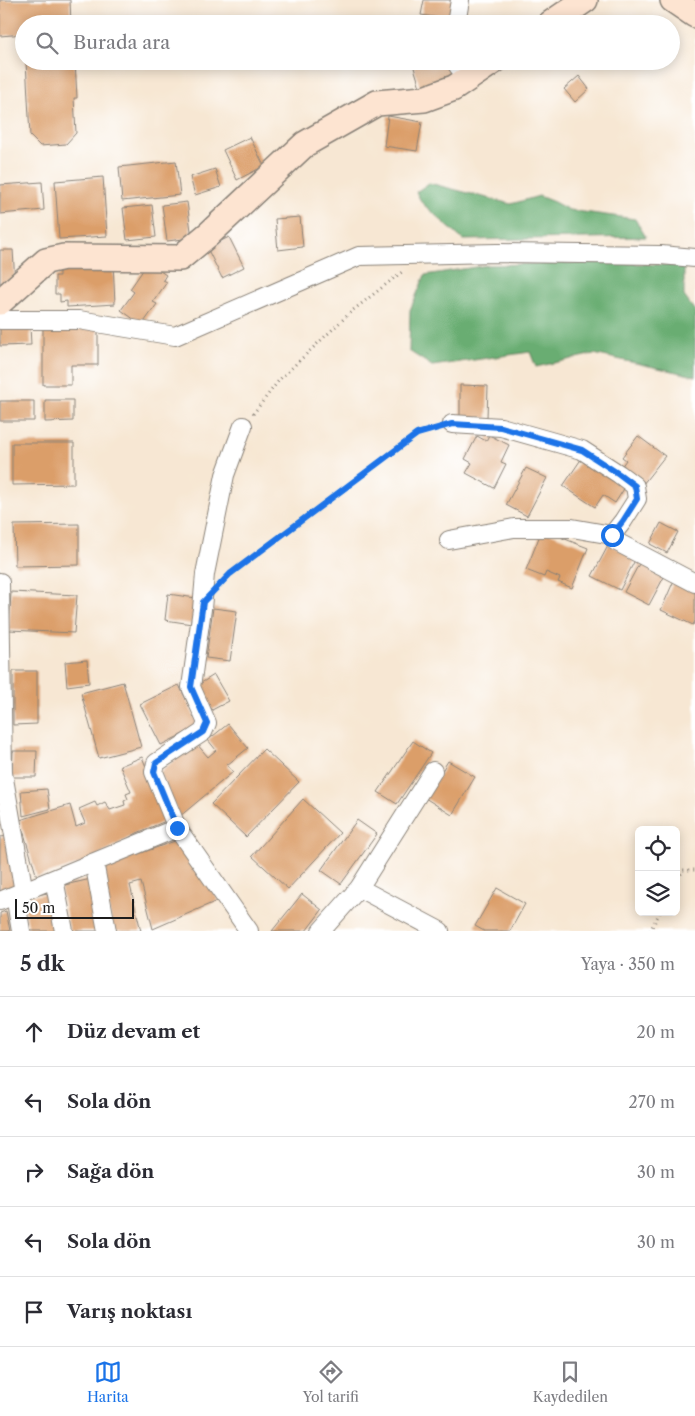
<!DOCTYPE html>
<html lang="tr">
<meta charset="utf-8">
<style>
:root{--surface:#fff;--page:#f7f7f7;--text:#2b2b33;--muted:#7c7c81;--line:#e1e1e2;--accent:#1a73e8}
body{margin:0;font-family:"Libre Caslon Text",serif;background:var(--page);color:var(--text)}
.controls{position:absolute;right:15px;bottom:15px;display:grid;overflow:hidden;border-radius:8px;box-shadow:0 2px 12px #0003}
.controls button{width:45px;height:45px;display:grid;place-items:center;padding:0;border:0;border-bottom:1px solid var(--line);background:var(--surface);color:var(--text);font:25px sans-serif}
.scale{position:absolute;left:15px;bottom:12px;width:119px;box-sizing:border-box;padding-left:5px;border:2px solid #1c1c1c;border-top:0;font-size:14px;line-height:18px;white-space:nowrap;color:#1c1c1c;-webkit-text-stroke:4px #fff;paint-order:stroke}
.stop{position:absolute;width:15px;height:15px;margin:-11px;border:4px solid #1a73e8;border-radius:50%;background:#fff}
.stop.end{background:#1a73e8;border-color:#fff;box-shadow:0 1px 5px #0008}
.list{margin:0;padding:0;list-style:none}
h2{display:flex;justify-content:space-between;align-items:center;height:65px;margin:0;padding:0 20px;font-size:21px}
h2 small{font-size:16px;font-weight:400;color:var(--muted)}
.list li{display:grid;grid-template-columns:32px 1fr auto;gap:15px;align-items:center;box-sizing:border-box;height:70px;padding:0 20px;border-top:1px solid var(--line)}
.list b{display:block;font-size:19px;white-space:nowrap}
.list em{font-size:16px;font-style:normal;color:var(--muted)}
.icon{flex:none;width:28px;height:28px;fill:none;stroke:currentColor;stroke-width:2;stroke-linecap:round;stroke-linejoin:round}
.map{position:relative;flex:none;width:695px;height:931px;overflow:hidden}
.search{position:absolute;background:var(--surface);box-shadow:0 2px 12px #0003;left:15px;right:15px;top:15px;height:55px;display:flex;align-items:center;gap:12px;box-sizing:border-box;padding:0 18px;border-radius:28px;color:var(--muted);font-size:19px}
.sheet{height:415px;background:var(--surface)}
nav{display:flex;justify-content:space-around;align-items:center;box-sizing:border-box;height:70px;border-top:1px solid var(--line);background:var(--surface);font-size:14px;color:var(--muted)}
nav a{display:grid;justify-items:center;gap:2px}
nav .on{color:var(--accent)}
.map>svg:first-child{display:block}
.forest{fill:#69ad72;stroke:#426447}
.building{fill:#db9e69}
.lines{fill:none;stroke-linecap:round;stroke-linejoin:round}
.street-casing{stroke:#8a8278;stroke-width:20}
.secondary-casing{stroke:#8a8278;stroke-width:28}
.path{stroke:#8a8278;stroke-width:3;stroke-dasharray:1 4;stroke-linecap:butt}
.street{stroke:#fff;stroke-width:18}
.secondary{stroke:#fde4d1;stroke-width:25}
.route{stroke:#1a73e8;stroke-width:6}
</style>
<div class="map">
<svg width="695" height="931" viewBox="0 0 695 931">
<rect width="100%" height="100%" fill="#fff"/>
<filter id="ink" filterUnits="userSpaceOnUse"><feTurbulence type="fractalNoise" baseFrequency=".02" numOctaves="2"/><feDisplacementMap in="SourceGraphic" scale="10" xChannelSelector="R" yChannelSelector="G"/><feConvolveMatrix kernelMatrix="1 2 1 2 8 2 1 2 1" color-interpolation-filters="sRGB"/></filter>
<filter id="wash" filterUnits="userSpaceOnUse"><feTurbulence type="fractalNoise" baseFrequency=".0096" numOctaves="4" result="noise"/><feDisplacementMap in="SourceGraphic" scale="20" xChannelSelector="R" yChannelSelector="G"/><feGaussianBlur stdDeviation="1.12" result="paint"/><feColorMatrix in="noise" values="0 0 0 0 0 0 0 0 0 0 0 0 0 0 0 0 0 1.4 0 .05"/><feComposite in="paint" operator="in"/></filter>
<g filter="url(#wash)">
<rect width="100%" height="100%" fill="#f7e7d3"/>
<path class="forest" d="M429 183 511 204 539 196 554 202 569 210 635 219 646 237 463 240 422 203 416 192Z
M606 262 684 266V296L695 311V376L594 354 536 367 530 352 432 366 409 351 410 310 425 275 488 265Z"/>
<g id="blocks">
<path class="building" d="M0 0H70L71 24H24V34L0 36Z
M424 0H455L452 20 421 15Z
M26 61H75L77 98H74L76 133 66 144 40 146 30 136Z
M412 61H451L456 76 420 87Z
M579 76 589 89 575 102 564 89Z
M388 116 422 122 417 151 384 146Z
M250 137 264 166 237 180 223 150Z
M176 161 180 195 122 201 119 167Z
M215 169 221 187 195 195 190 177Z
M103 177 107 236 59 239 55 181Z
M42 182 44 210 0 214V185Z
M187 202 192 238 167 241 162 205Z
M152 205 156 237 127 240 123 208Z
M300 217 303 247 278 250 275 219Z
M229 237 244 267 222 278 207 248Z
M0 250H13L15 282 0 283Z
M113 262 115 304 67 307V301L60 302V294H55V276H59V269Z
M148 263 166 275 163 280 167 282 153 302 157 304 142 325 121 310 134 292 130 289Z
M30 326 31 345 0 346V327Z
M43 328H98V365H71V385H43Z
M460 385 488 386 487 418H460Z
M45 400H73V421L45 422Z
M0 401H34V421H0Z
M489 435 509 445 501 462 506 464 494 488 466 473 472 463 465 459 477 436 486 441Z
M638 436 665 456 643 484 621 467 626 460 622 457Z
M12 443H74V484L12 485Z
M584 455 627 484 615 503 603 495 595 507 563 486Z
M526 468 547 478 527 516 506 505Z
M661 523 678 532 667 553 650 544Z
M79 524V565L15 566 14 525Z
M542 530 588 548 572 588 558 582 560 578 546 572 544 577 526 570Z
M609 544 636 558 620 590 592 576Z
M640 562 665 575 649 605 624 592Z
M675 578 695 587V621L693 625 661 610Z
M11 592 77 595 74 633 9 630Z
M168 594 196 598 192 624 165 620Z
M213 608 237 611 230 661 206 658Z
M87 660 89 683 67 686 65 662Z
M13 671H37V724L13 725Z
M214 675 229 701 212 710 198 685Z
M123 682 141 747 99 758 81 693Z
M179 685 199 726 161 745 140 704Z
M228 724 248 748 227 765 233 772 179 817 160 772 196 743 208 757 216 750 208 740Z
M413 741 431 753 397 804 378 792Z
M264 749 299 782 246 837 211 804Z
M13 751H37L36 777H12Z
M142 757 168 820 137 833 87 862 37 877 20 820 70 805 76 827 85 823 79 809 95 802 97 806 105 802 110 810 125 805 124 801 128 799 126 794 131 792 120 766Z
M448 761 475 777 452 815 425 798Z
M47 789 50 809 23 816 21 791Z
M303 799 340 833 288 889 252 856Z
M357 820 377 834 341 884 321 870Z
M10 836 17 891 0 897V837Z
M175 841 219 900 153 929 141 882 130 885 141 931H114L99 868Z
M91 879 102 931H70L60 886Z
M497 888 525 904 510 931H484L475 926Z
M52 892 59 931H29L23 898Z
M302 894 322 910 306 931H272Z
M6 911 10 931H0V913Z"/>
</g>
</g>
<g filter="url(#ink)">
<use href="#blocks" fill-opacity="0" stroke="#8a8278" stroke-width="1"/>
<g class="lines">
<g class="street-casing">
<path id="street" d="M456 24 460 0
M457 61 458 66 468 79
M0 320H79L175 336 359 256 497 253 661 255 695 258
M452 424 501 427 582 450 619 474 635 486 637 499 623 521 612 535 615 541 695 583
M449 540 514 528H572L612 535
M0 582 3 773 24 892
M433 771 359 888 440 931
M177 828 154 772 156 763 203 732 207 723 191 687 202 609 205 574 225 475 243 426
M94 862 107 931
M54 879 64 931
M15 895 21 931
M0 901 177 828 249 931
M321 931 359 888"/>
</g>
<g class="secondary-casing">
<path id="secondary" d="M673 0 695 15
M550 24 585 0
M0 302 46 261 64 257 180 258 210 233 305 144 377 103 424 99 454 88 494 61"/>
</g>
<path class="path" d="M253 414 280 379 352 311 402 272
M220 584 230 574 417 434 437 428
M676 883 683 870H695
M650 931 660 912"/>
<use href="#street" class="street"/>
<use href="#secondary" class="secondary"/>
</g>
</g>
<g class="lines" filter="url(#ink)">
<path class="route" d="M177 828 154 772 156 763 203 732 207 723 191 687 203 602 230 574 417 434 452 424 501 427 582 450 619 474 635 486 637 499 623 521 612 535"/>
</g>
</svg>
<div class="controls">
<button><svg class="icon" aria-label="locate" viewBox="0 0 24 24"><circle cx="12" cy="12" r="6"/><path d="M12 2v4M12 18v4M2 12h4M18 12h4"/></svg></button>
<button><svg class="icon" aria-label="layers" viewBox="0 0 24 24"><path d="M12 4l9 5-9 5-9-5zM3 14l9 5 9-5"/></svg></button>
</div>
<div class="scale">50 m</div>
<div class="stop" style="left:612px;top:535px"></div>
<div class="stop end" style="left:177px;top:828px"></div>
<div class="search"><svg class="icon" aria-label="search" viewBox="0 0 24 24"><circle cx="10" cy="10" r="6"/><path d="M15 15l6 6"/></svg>Burada ara</div>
</div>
<section class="sheet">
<h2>5 dk<small>Yaya · 350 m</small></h2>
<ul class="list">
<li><svg class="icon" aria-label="ahead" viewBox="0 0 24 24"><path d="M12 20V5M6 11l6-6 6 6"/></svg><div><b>Düz devam et</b></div><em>20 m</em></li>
<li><svg class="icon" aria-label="left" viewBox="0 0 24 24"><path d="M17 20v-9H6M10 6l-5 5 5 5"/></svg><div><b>Sola dön</b></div><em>270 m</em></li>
<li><svg class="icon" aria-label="right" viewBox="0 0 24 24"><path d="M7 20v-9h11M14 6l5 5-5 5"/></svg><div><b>Sağa dön</b></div><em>30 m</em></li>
<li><svg class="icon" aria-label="left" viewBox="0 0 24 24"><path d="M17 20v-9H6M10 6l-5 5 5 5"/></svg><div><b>Sola dön</b></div><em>30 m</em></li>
<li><svg class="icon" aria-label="arrive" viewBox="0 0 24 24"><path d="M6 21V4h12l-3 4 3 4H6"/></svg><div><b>Varış noktası</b></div></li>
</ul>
</section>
<nav>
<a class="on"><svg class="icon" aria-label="map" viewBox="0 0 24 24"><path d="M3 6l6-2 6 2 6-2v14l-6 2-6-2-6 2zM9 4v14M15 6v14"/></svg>Harita</a>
<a><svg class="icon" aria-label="directions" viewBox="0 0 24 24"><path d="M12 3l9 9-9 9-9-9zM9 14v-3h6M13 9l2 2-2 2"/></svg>Yol tarifi</a>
<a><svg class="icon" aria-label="saved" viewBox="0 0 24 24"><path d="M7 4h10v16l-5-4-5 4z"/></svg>Kaydedilen</a>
</nav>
